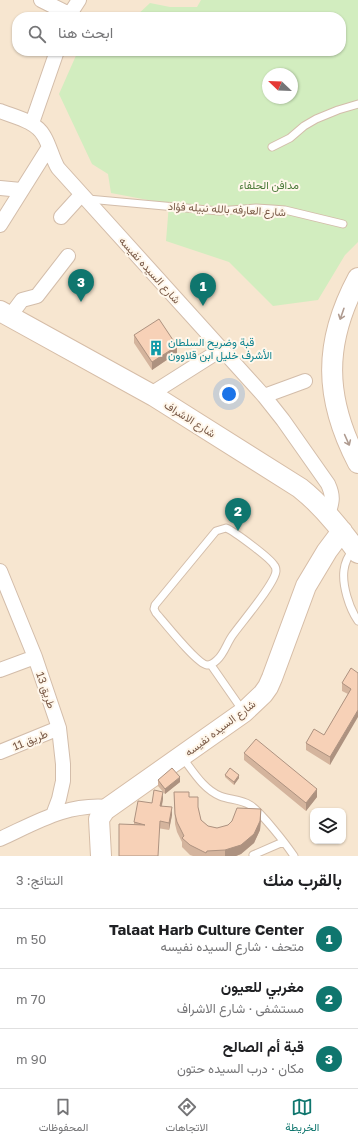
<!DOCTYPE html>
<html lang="ar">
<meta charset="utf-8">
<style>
:root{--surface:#fff;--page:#f6f6f6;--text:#202124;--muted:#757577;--line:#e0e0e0;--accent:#0f766e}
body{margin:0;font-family:"Golos Text",Vazirmatn,sans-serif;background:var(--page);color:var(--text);direction:rtl}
.controls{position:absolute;right:12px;bottom:12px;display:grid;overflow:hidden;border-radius:8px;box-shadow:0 1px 3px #0004}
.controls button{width:36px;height:36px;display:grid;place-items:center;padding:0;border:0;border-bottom:1px solid var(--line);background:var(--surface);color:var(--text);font:20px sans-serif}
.compass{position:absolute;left:262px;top:68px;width:36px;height:36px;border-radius:50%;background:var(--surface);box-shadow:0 1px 3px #0004;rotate:293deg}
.you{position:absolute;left:229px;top:394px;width:14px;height:14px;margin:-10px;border:3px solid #fff;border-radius:50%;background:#1a73e8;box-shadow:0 0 0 6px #1a73e833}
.badge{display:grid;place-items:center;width:26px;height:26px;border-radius:50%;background:var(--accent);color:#fff;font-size:13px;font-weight:700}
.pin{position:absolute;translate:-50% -33px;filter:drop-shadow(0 1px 2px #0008)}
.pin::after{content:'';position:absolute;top:21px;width:14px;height:12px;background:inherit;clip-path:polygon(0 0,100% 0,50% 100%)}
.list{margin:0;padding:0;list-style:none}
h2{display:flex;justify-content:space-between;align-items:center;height:52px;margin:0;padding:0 16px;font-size:17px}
h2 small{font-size:13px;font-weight:400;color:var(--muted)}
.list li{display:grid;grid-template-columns:26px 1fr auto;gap:12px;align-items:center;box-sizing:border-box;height:60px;padding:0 16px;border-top:1px solid var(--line)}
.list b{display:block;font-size:15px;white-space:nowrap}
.list p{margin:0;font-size:13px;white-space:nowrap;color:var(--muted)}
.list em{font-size:13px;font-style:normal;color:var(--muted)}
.icon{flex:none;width:22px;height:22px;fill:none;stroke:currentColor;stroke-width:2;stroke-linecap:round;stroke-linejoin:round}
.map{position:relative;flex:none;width:358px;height:856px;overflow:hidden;direction:ltr}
.search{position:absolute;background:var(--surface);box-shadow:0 1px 3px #0004;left:12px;right:12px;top:12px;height:44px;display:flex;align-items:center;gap:10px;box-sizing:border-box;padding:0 14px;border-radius:16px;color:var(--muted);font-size:15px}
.sheet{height:232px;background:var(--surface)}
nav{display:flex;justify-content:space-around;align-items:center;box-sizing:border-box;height:56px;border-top:1px solid var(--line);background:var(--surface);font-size:11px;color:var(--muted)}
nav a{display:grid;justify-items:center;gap:2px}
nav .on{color:var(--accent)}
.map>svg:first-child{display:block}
.residential{fill:#f7e6d0;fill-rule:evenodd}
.green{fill:#d2edbf;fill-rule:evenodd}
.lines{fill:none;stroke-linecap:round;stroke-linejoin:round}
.lane-casing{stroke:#d3bdaa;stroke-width:9}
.street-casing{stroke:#d3bdaa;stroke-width:16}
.secondary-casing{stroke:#d6bda7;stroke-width:22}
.lane{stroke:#fff;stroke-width:7}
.street{stroke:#fff;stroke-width:14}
.secondary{stroke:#fff;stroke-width:20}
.wall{fill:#d4b49d}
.shaded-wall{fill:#ad9280}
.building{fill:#f7d1b7;stroke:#ad9280}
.oneway{stroke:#af9b90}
.labels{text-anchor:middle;stroke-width:4;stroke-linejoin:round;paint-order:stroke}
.park-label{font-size:11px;fill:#4c7a3a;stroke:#fff7eb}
.street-label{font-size:11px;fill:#795946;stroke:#fff7eb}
.culture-label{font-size:11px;fill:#0d838f;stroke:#fff7eb;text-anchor:start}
</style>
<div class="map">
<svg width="358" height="856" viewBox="0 0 358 856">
<rect width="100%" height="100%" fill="#fef4e2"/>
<path class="residential" d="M0 0H358V856H0ZM17 17H341V51H17ZM268 74H292V98H268ZM313 811H343V841H313Z"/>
<path class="green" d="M201 0H358V242L345 255 318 300 273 306 229 262 166 241 169 204 111 193 108 174 92 164 59 94 78 51H341V17H135L150 3 170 7H197ZM268 74H292V98H268Z"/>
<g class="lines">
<g class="lane-casing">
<path id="lane" d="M272 147 290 138 304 126 316 119 338 110 358 104
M88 199 219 211 256 208 272 209 285 210 343 224
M226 528C234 531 270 558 274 565 275 566 276 569 276 571 275 584 241 623 232 636 227 643 224 654 217 660 214 663 211 665 207 665 197 664 164 622 156 613L154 609 155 605 216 531Z
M353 550C348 556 345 562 344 570 342 585 349 608 358 621
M211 665 243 711
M182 757C193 771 203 789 220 796 230 800 240 799 250 805 261 812 286 844 294 856
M253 855 283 842"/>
</g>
<g class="street-casing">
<path id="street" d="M41 0 69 14
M68 17 79 0
M0 111C15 117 36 121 44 136 50 146 52 158 58 168L264 396 283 420 328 484C334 497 332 502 328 515
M32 123 57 51
M0 188 21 190
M61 217 81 195
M0 225 49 147
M10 316 22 300 37 296 68 256
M151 394 222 349
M264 396 305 381
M0 571 35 657 59 728 63 764V781L59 799 53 815
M0 670 35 657
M0 752 59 728
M0 839C37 822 67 803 109 807"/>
</g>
<g class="secondary-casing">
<path id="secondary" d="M358 278C323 343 324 398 358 463
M0 311 154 396 300 488C323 506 341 529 358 553
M101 856 99 819 105 810 244 712 263 694 268 687 272 678 306 586 327 551 342 531"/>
</g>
<use href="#lane" class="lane"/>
<use href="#street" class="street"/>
<use href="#secondary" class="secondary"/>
</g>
<path class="wall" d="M134 335 177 353 152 370 134 343Z
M358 673 330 765 306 750V743L324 735 348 694 342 691V683Z
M244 753 317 797 306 811 244 760Z
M225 775 239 778 234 785 225 777Z
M158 780 180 782 165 794 158 786Z
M174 792 189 797 198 808 201 820 208 826 217 828 261 819 260 830 254 843 241 854 236 856H193L190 855 182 847V842L177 832 175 824Z
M163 799 162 806 172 815 169 830 134 824V822Z"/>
<path class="shaded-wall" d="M177 346V353L152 370V362Z
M358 710V717L330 765V757Z
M239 775V778L234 785V782Z
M180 777V782L165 794V789Z
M317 789V797L306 811V803Z
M163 792V799L160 813V806Z
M172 807V815L169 830V823Z
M261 809V819L260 830 254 843 241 854 236 856H225V850Z"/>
<path class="building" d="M159 319 177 346 152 362 134 335Z
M351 668 358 673V710L330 757 306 743 314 729 324 735 351 689 342 683Z
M256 739 317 789 306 803 244 753Z
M172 768 180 777 165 789 158 780Z
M230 768 239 775 234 782 225 775Z
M154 790 163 792 160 806 172 807 169 823 160 821 158 856H119V824L145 825 134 822 138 801 152 803Z
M174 792H189V797H198V807L201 820 208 826 217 828 228 825 232 821 237 808 261 809 260 821 254 834 241 845 225 850 207 851 206 853 190 845 182 838 184 836 177 822 175 814Z"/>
<defs><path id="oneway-shaft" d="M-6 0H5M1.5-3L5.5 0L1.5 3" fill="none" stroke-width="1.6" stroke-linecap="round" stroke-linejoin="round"/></defs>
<g class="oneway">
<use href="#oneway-shaft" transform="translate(342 314) rotate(109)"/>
<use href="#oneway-shaft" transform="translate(347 440) rotate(66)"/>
</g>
<defs>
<g id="building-bare" transform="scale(1.2)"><path d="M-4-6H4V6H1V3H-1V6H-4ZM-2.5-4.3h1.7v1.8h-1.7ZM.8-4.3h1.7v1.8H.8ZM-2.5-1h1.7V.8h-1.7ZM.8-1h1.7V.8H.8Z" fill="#0f9aa8" stroke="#fff7eb" stroke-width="2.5" paint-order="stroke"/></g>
</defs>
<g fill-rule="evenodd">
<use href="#building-bare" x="156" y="348"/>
</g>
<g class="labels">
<g class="park-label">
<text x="269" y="189">مدافن الحلفاء</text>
</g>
<g class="street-label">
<text transform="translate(227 209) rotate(3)" y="4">شارع العارفه بالله نبيله فؤاد</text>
<text transform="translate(150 270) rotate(48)" y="4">شارع السيده نفيسه</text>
<text transform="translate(190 419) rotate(32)" y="4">شارع الاشراف</text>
<text transform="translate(46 690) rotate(71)" y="4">طريق 13</text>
<text transform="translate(220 728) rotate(-37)" y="4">شارع السيده نفيسه</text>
<text transform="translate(30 740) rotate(-23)" y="4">طريق 11</text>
</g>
<g class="culture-label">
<text x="168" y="346">قبة وضريح السلطان<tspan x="168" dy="13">الأشرف خليل ابن قلاوون</tspan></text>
</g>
</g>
</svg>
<div class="controls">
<button><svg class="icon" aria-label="layers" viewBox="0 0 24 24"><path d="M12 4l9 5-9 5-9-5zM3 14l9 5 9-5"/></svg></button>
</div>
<svg class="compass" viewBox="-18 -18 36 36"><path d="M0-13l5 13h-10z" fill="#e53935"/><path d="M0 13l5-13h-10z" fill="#757577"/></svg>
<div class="you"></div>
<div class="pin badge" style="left:203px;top:306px">1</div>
<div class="pin badge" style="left:238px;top:531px">2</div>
<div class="pin badge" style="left:81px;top:302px">3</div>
<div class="search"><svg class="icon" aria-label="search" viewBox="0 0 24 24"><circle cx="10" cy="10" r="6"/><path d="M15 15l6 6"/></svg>ابحث هنا</div>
</div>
<section class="sheet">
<h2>بالقرب منك<small>النتائج: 3</small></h2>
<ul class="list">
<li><span class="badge">1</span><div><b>Talaat Harb Culture Center</b><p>متحف · شارع السيده نفيسه</p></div><em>50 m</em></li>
<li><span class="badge">2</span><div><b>مغربي للعيون</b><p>مستشفى · شارع الاشراف</p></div><em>70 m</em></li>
<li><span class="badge">3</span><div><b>قبة أم الصالح</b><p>مكان · درب السيده حتون</p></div><em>90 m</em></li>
</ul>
</section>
<nav>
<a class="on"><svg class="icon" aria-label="map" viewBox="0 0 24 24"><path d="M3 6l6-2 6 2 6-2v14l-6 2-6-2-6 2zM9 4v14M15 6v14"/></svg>الخريطة</a>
<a><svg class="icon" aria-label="directions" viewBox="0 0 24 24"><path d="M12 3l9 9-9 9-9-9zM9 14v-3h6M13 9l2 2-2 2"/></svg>الاتجاهات</a>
<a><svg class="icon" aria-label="saved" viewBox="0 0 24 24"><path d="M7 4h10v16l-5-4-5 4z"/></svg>المحفوظات</a>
</nav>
